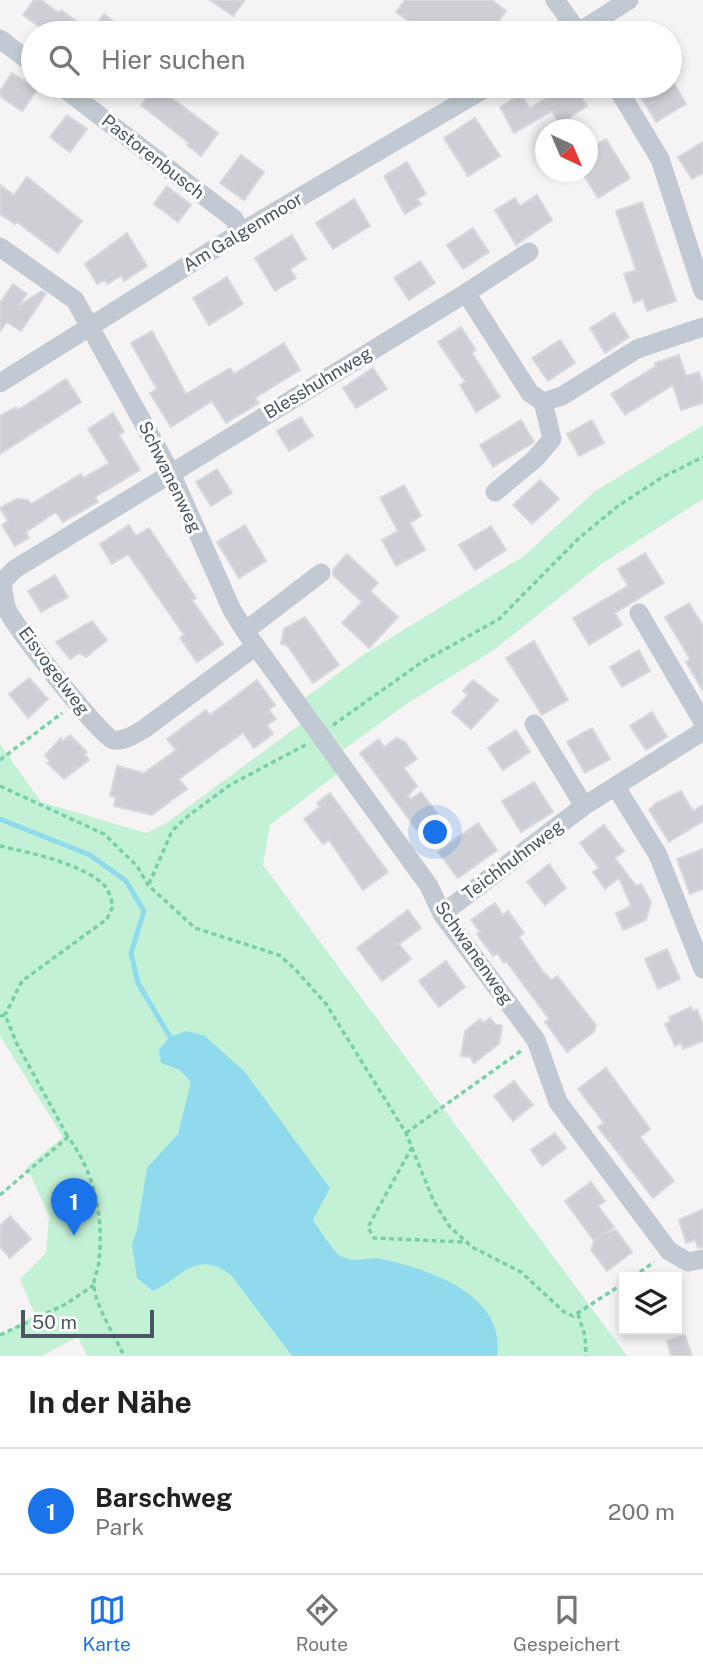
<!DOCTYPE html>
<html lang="de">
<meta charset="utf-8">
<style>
:root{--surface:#fff;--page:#f2f2f2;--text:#222;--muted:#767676;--line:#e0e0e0;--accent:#1a73e8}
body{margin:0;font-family:"Public Sans",sans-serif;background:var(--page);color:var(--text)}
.controls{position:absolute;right:21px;bottom:21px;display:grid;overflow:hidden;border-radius:0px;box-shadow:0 4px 10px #0003}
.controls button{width:63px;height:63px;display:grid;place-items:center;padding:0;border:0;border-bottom:2px solid var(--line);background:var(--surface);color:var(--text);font:35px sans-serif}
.compass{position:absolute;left:535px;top:119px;width:63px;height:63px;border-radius:50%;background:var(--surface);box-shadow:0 4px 10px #0003;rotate:136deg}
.scale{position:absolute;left:21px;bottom:18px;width:133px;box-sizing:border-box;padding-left:7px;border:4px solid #4a5661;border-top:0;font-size:19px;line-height:24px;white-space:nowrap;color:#4a5661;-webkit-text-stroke:5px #fff;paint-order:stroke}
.you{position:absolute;left:436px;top:833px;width:24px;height:24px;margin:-18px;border:5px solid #fff;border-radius:50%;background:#1a73e8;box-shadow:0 0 0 10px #1a73e833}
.badge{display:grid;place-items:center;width:46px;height:46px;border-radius:50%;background:var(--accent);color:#fff;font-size:23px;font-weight:700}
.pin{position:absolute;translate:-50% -58px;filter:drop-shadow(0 2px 4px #0008)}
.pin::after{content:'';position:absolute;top:37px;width:24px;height:21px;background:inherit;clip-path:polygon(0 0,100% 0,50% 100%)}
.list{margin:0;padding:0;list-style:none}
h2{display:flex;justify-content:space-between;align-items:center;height:91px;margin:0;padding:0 28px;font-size:30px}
h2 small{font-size:23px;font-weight:400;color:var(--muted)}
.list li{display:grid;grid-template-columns:46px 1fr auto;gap:21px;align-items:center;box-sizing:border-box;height:126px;padding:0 28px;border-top:2px solid var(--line)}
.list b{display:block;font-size:26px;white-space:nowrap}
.list p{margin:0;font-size:23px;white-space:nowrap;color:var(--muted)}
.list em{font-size:23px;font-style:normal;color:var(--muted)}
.icon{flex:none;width:38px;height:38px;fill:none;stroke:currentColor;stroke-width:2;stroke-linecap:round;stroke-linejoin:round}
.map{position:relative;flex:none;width:703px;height:1356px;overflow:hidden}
.search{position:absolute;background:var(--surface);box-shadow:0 4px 10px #0003;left:21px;right:21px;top:21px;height:77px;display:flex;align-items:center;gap:18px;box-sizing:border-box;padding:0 24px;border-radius:38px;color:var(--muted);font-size:26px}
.sheet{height:217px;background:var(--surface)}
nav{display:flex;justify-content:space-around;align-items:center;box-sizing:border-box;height:98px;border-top:2px solid var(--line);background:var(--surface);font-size:19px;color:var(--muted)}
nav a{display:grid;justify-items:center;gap:4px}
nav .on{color:var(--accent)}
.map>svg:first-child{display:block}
.green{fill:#c3f1d5}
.water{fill:#90daee}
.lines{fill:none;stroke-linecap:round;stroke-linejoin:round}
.stream{stroke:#90daee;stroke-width:5}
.building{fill:#cdcfd5;stroke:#d7d9de;stroke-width:2}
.path{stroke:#7ad0a6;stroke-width:3.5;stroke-dasharray:5 3.5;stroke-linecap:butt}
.minor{stroke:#c1cad2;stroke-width:19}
.labels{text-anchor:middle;stroke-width:6;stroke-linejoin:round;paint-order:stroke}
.street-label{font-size:18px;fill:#4a5661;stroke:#fff}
</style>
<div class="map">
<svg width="703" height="1356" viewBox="0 0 703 1356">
<rect width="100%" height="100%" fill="#f5f3f3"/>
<path class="green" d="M703 425V499L600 565 494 650 408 703 343 750 305 698 363 655 524 556 594 492Z
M302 723 337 774 270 825 263 865 627 1356H87L78 1337 41 1356H0V1336L35 1315 20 1279 46 1253 49 1216 27 1167 63 1137 0 1036V744L41 802 146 833 165 824Z"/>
<path class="water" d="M187 1031 205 1036 244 1071 330 1188 313 1220C321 1231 329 1246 339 1255 353 1265 368 1256 381 1259 428 1269 506 1294 497 1356H292L231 1275C196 1249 183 1277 153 1291L137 1278 132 1244 137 1230 147 1168 178 1134 191 1082 180 1070 161 1063 159 1049 170 1037Z"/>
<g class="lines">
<path class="stream" d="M0 819 90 855 126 881 144 911 131 953 138 983 170 1037"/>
</g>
<path class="building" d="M34 0H41L59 13 61 10 91 32 104 14 118 25 112 33H48L23 15Z
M210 0H245L233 16Z
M405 0H492L506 11 490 33H425L396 12Z
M12 73 37 90 22 111 0 96V91Z
M672 80 686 104 656 122 642 99 663 86H670Z
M156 86 218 133 201 156 187 145 189 143 141 105Z
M565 86H574L587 106 560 124 552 111 514 133 500 107 521 95 530 108Z
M67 115 87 129 70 152 50 137Z
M475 118 500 156 468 176 444 138Z
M606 139 630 178 598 198 582 172H587V150Z
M703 142V173L692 179 678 157Z
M241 155 264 172 244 200 220 183Z
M407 162 426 194 417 199 421 204 405 214 384 176Z
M27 177 82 221 58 253 17 222 15 224 0 214V185L14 195Z
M167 186 191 205 178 222 154 204Z
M537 195 552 220 516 245 495 210 515 198 520 206Z
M354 199 370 226 333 249 316 223Z
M642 202 676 301 647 311 643 299 634 303 624 274 636 270 616 211Z
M473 228 489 252 463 269 447 245Z
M127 233 147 266 124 281 121 276 107 284 105 280 97 284 85 264Z
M292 235 306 259 290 269 296 278 275 291 255 258Z
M420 261 435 283 409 300 394 278Z
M227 277 243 304 209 325 193 298Z
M13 284 27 294 18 306 42 291 46 294 21 331 7 322 0 331V303Z
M614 313 629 337 605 353 590 328Z
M461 327 476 350 472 353 500 397 476 412 460 385 465 382 438 342Z
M152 331 186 394 230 368 234 374 284 343 300 370 255 398 259 403 226 423 212 401 171 427 150 393 157 389 131 343Z
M560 340 575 363 548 381 532 358Z
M679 355 686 376 699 372 703 385V403L681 410 673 385 625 415 611 394 656 366 655 363Z
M373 368 387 389 356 408 343 388Z
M66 379 81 402 0 454V416L16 407 18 410Z
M113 413 124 432 119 435 140 470 95 497 98 502 63 522 56 512 26 532 29 538 15 546 2 525 8 521 0 508 17 499 28 500 31 504 81 474 83 478 109 463 88 429Z
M301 417 313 436 289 451 277 431Z
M521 420 534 442 493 467 480 445Z
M592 420 604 443 579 456 567 434Z
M217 469 232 493 211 506 196 482Z
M540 480 559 499 532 524 513 505Z
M404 485 421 516 410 523 425 550 396 566 382 540 398 531 380 498Z
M129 525 136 536 149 528 196 598 192 600 223 644 197 662 180 638 184 635 128 554 112 564 100 544Z
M245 525 266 561 239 578 217 542Z
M491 526 506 550 475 570 459 545Z
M645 553 664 583 615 613 622 625 589 645 573 618 628 586 618 569Z
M347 554 378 583 370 591 398 617 369 648 342 623 362 602 333 575V570Z
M55 575 68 597 41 612 28 591Z
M689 603 703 626V691L686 662 690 659 665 617Z
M305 617 339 665 313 683 287 645 281 644 284 629Z
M92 621 107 640 86 657 79 653 70 659 56 642Z
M534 641 568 700 542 715 506 658Z
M639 650 650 671 622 687 610 667Z
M29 678 48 699 28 718 9 694Z
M257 680 275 705 269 710 276 719 267 725 273 734 254 748 243 733 179 779 187 789 152 815 114 806 116 797 110 796 117 766 144 773 176 750 167 739 206 710 210 715Z
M473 680 498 700 471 729 452 712 468 695 463 691Z
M652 712 667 737 646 750 630 726Z
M592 728 610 759 585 773 567 742Z
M516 730 530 752 503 770 488 748Z
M70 735 87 752 84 754 89 760 64 779 47 763 50 761 45 755 61 738 63 741Z
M397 738 405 742 417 759 404 768 417 786 408 796 411 799 421 792 437 813 417 830 360 753 379 739 384 747Z
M534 782 553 812 521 832 502 801Z
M681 791 693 811 703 805V821L669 842 649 810 656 803Z
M330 793 388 872 363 890 329 840 323 844 304 819 320 807 317 803Z
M478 823 497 850 458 878 438 852Z
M604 825 624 851 615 858 636 886 641 884 651 902 646 920 623 930 616 913 631 906 619 878 605 889 593 872 599 868 580 843Z
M703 849V889L690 894 677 859Z
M549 864 566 888 545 905 527 882Z
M495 903 503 915 508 911 524 933 519 937 544 973 552 980 557 976 596 1025 594 1032 567 1052 545 1022 549 1019 506 961 504 963 497 953 493 956 477 934 480 932 471 920Z
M408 910 421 928 399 944 411 959 382 981 357 948Z
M667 949 680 979 658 989 645 959Z
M446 961 465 987 439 1007 419 981Z
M691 1007 693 1011 697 1010 703 1024V1041L683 1049 681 1043 675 1046 665 1024 671 1021 669 1017Z
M490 1018 495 1024 502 1026 499 1044 474 1063 470 1057 461 1056 465 1031 480 1019 483 1023Z
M606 1068 650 1129 640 1137 674 1181 653 1198 598 1127 604 1123 578 1089Z
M514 1081 533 1105 513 1121 494 1096Z
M555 1133 566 1148 542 1166 531 1150Z
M591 1182 605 1201 598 1206 614 1227 606 1233 616 1230 632 1252 607 1271 591 1250 594 1241 565 1201Z
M703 1209V1247L698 1248 695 1240 686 1243 679 1220Z
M10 1216 31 1239 10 1258 0 1247V1226Z
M685 1335 692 1356H671L667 1341Z"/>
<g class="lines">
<path class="path" d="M333 725 422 662 499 619 578 539 618 506 661 478 703 457
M0 760 62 713
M0 786 104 834 137 866 148 885 195 928 279 955 295 969 326 1004 406 1133 434 1202 450 1227 472 1247 521 1272 564 1312 573 1316 624 1283
M0 846C31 853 81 863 104 885 109 890 111 899 113 906L107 919 22 981 5 1015
M149 884 172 831 188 816 230 785 307 744
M0 1016 5 1015 17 1044 68 1137
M406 1133 521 1051
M412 1147 368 1227 374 1238 464 1242
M0 1195 68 1137C94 1171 104 1217 99 1260 99 1269 93 1278 94 1286 95 1305 116 1338 124 1356
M633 1277 654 1262
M578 1314 585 1336 586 1356
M0 1335 66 1304 94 1285"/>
<path class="minor" d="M555 0 579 33
M577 33 629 0
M0 39 33 64
M61 86 234 219 241 232
M616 86 660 159 703 291
M0 247 75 300 171 473 232 610 245 631 429 886 442 914 536 1040 558 1102 669 1251 688 1262 703 1259
M466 293 529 252
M0 383 241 232 489 86
M495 492 535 459 552 439 543 402
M639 613 703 722
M245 631 321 573
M256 646 144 729C135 734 124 742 113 740 102 738 12 624 7 609 4 601 3 590 2 582L15 569 466 293 530 393 543 402 562 396 637 349 703 327
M534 724 584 806
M616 787 658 855 703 969
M442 914 584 806 703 731"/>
</g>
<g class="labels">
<g class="street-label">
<text transform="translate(153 157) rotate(38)" y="6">Pastorenbusch</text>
<text transform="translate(243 232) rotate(-31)" y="6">Am Galgenmoor</text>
<text transform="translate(318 383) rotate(-31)" y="6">Blesshuhnweg</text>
<text transform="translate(170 477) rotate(64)" y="6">Schwanenweg</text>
<text transform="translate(54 671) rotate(53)" y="6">Eisvogelweg</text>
<text transform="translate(513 860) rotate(-37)" y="6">Teichhuhnweg</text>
<text transform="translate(474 953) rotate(55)" y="6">Schwanenweg</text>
</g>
</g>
</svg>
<div class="controls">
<button><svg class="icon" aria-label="layers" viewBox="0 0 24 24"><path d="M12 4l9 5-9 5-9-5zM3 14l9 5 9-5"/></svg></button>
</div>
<svg class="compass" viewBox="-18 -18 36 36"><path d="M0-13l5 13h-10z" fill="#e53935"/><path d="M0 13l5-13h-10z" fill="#767676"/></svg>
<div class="scale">50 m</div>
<div class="you"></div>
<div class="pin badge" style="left:74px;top:1236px">1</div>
<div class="search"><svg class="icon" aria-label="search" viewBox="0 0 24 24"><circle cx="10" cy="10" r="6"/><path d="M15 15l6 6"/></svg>Hier suchen</div>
</div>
<section class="sheet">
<h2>In der Nähe<small></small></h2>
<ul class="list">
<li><span class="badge">1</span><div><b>Barschweg</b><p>Park</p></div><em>200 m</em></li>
</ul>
</section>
<nav>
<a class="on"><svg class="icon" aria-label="map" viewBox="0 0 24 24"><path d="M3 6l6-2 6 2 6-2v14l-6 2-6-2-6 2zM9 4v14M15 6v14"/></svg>Karte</a>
<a><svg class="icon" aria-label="directions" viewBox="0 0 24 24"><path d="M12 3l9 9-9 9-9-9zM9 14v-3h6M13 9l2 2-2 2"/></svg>Route</a>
<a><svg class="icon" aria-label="saved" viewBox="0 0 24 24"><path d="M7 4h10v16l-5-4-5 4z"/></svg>Gespeichert</a>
</nav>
